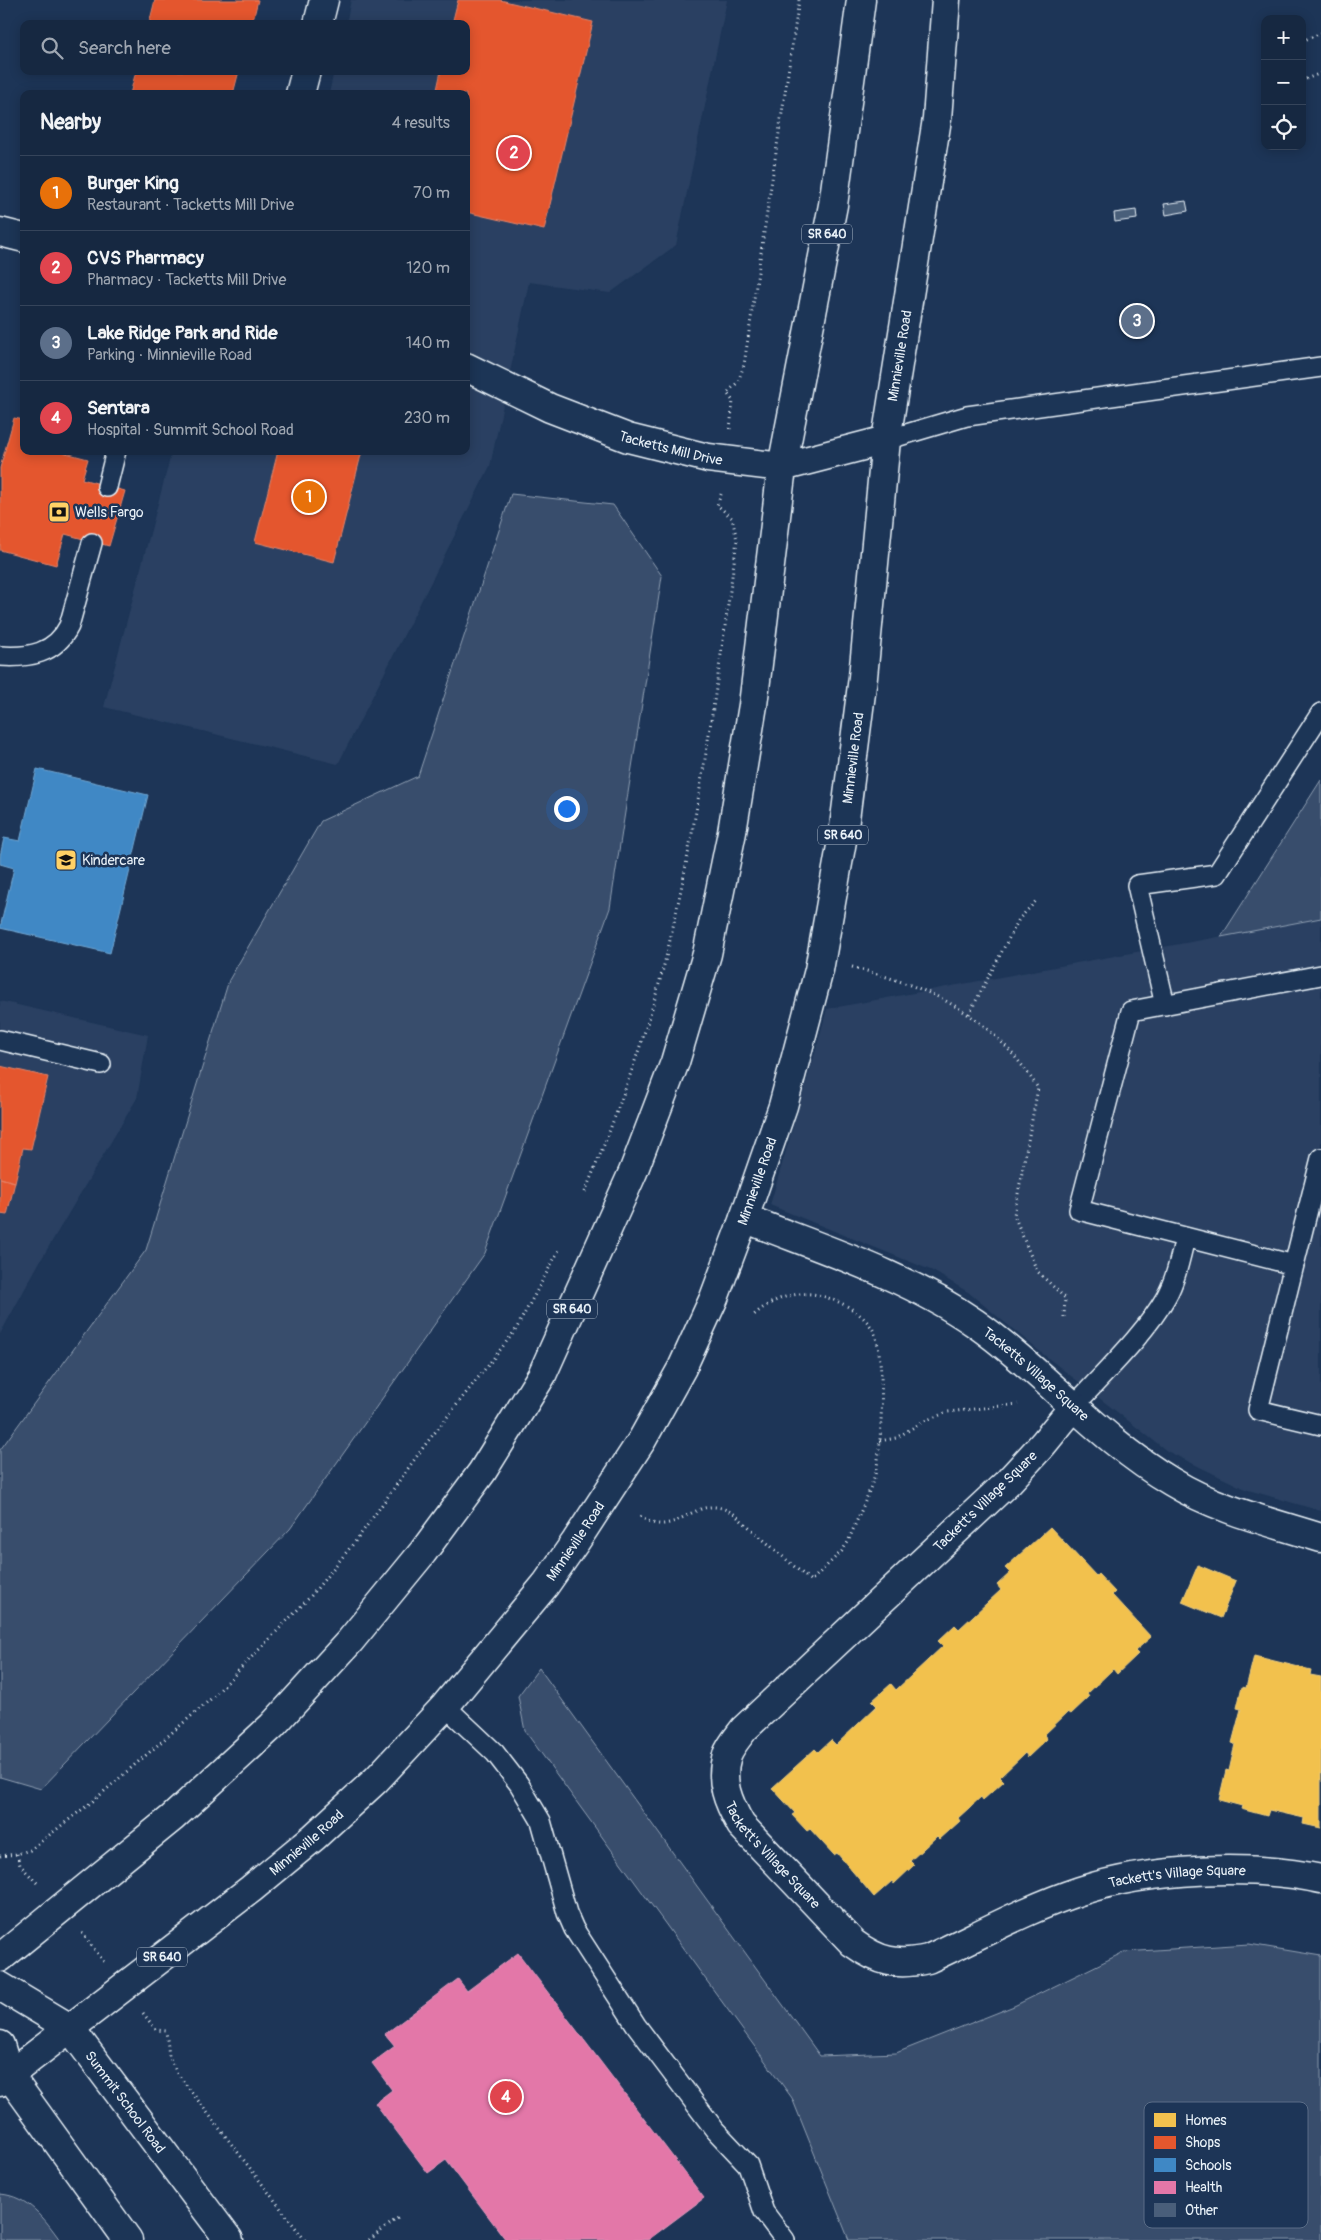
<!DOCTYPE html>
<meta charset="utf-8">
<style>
:root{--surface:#162841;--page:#23344c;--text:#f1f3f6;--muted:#9ea6b1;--line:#35445a;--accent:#1a73e8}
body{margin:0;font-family:Pangolin,sans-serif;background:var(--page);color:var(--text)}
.controls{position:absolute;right:15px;top:15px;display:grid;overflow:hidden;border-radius:10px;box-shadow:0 2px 12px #0003}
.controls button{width:45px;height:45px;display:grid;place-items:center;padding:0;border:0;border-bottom:1px solid var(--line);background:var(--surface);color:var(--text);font:25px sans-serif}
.you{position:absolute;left:566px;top:808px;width:18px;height:18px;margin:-12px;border:4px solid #fff;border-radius:50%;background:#1a73e8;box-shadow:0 0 0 8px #1a73e833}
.badge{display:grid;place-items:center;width:32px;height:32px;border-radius:50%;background:var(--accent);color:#fff;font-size:16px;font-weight:700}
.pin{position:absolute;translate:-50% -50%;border:2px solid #fff;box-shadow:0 1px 5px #0006}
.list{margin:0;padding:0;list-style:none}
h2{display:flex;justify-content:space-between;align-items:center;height:65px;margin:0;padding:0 20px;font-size:21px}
h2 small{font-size:16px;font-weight:400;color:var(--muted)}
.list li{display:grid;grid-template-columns:32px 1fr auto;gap:15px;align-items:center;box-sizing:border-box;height:75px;padding:0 20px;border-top:1px solid var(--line)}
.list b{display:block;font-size:19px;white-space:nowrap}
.list p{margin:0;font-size:16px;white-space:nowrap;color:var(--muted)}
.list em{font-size:16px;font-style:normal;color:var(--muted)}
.icon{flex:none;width:28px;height:28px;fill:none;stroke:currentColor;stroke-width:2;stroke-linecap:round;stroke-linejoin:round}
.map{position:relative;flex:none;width:1321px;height:2240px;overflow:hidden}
.search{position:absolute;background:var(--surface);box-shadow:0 2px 12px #0003;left:20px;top:20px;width:450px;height:55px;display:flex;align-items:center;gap:12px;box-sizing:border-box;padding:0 18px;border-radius:10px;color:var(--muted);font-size:19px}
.panel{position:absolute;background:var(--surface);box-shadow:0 2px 12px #0003;left:20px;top:90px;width:450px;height:365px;border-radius:10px}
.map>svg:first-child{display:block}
.built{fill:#2a4162}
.green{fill:#374d6c;stroke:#909fb2}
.homes{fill:#f2c14e;stroke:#efcf81}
.shops{fill:#e4572e;stroke:#e5856b}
.schools{fill:#3f88c5;stroke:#72a8d4}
.health{fill:#e377a8;stroke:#e49cc0}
.building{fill:#495e7a;stroke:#e8f1f8}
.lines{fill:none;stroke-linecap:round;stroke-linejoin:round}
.lane-casing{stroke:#e8f1f8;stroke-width:22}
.street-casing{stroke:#e8f1f8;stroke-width:31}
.primary-casing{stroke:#e8f1f8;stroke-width:31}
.path{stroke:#e8f1f8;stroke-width:3;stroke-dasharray:1 4;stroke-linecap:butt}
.lane{stroke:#1d3557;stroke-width:19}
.street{stroke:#1d3557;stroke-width:28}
.primary{stroke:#1d3557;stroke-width:28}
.labels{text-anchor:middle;stroke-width:5;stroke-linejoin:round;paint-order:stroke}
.shield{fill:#1d3557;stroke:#abb9c8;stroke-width:1}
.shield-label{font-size:12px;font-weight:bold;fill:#e8f1f8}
.street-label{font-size:14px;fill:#e8f1f8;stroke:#1d3557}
.poi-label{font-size:14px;fill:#e8f1f8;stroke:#1d3557;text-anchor:start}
.key{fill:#1d3557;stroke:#5a6d87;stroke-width:1}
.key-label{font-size:14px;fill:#e8f1f8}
</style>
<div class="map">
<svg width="1321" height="2240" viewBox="0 0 1321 2240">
<rect width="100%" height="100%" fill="#1d3557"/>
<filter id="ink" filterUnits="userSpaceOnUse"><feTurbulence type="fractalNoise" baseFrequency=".02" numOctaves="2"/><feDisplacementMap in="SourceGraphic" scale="10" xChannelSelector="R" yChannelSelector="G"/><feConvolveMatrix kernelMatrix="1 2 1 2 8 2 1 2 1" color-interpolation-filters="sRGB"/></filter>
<g filter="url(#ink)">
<path class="built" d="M351 0H727L676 245 610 293 529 282 490 466 338 764 104 707 172 451H466V94H329L334 71H466V24H346Z
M1321 918V1511L1245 1489 1167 1451 1043 1354 968 1292 933 1271 770 1205 817 1046 827 1009Z
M0 1001 148 1035 137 1098 39 1263 0 1334Z"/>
<path class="green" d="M511 494 613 505 662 576 610 908 485 1253 290 1529 41 1789 0 1777V1450L146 1250 229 980 321 821 418 776Z
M1321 780V918L1221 937Z
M539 1668 820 2056 896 2053 1014 2006 1124 1952 1249 1944 1321 1956V2240H849L792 2098 525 1731 518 1696Z
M0 2194C28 2196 45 2219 60 2240H0Z"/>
<path class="homes" d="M1050 1527 1096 1576 1098 1574 1115 1592 1112 1595 1151 1637 1135 1651 1138 1654 1117 1674 1113 1669 1087 1694 1089 1697 1071 1714 1068 1712 1044 1735 1047 1739 1028 1757 1025 1753 1000 1777 1004 1781 983 1800 981 1797 958 1818 960 1821 940 1839 937 1836 910 1861 914 1865 894 1884 892 1881 874 1897 837 1853 834 1855 810 1829 807 1831 792 1815 795 1813 772 1788 815 1749 818 1752 831 1740 836 1745 877 1706 872 1701 891 1684 896 1690 943 1646 938 1641 955 1625 959 1629 1001 1590 997 1585 1010 1573 1005 1568Z
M1198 1565 1236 1581 1221 1618 1182 1602Z
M1254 1656 1311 1670 1310 1675 1321 1677V1828L1303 1824 1304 1818 1269 1810 1267 1816 1241 1809 1242 1806 1219 1800 1226 1770 1229 1771 1235 1744 1232 1743 1241 1709 1237 1708 1242 1687 1246 1688Z"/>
<path class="shops" d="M155 0H258L252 24H149Z
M458 0H500L593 22 544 230 466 212V94H436L441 71H466V24H452Z
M136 71H239L233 94H130Z
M14 418 24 420V451H58L88 459 82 479 125 491 109 546 65 534 56 565 0 550V468Z
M278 451H362L334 562 255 542Z
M0 1066 48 1077 31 1149 23 1148 15 1182 0 1178Z
M0 1178 15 1182 7 1215 0 1214Z"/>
<path class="schools" d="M37 769 148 795 110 953 0 928 14 868 0 864V856L4 838 20 841Z"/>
<path class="health" d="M518 1953 704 2198 648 2240H506L446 2160 428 2173 375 2103 392 2090 372 2063 395 2046 385 2034 458 1979 467 1991Z"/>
<path class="building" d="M1186 201 1188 211 1166 215 1164 204Z
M1136 210 1137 219 1115 222 1114 213Z"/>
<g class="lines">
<g class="lane-casing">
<path id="lane" d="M886 440 967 416 1321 367
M107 487 116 451
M0 656C29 658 55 654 69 626L92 543
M1321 975 1131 1011 1079 1210 1294 1265 1321 1158
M1165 1005 1137 885 1217 874 1321 713
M0 1040 101 1064
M1294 1265 1258 1410 1321 1425
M1074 1406C1102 1375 1146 1333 1166 1297 1176 1279 1180 1258 1185 1238
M445 1706 495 1753 519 1784 541 1821 567 1913 574 1929 636 2025 715 2130 748 2165 764 2212 785 2240"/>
</g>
<g class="street-casing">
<g id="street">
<path d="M318 24 324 0"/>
<path d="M300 94 306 71"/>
<path d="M0 232 24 238"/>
<path id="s1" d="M466 367 550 408 628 438 708 458 782 467 886 440"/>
<path id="s2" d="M744 1218C822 1249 906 1275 975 1323 1044 1372 1099 1439 1172 1482 1218 1510 1271 1522 1321 1538"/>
<path id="s3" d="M1074 1406 1043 1444 1009 1481 744 1729C739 1736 730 1746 727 1755 719 1781 728 1802 741 1825L853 1943C879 1962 897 1966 928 1959 978 1936 1028 1908 1080 1891 1150 1868 1250 1864 1321 1879"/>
<path id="s4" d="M0 1986 70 2028 229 2240"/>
<path d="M0 2045 9 2075 128 2240"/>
</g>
</g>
<g class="primary-casing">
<g id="primary">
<path d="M0 1958 172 1818 272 1726 350 1641 423 1552 482 1472 542 1375 633 1172 675 1062 707 954 732 832 753 705 782 467 833 205 861 0"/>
<path id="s5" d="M0 2082 251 1889 314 1837 376 1780 445 1706 546 1584 576 1541 642 1440 682 1368 714 1298 744 1218 783 1106 819 970 843 835 863 677 886 440 937 119 946 0"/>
</g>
</g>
<path class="path" d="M1302 41 1321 33
M1306 79 1321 73
M730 429 733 401 727 393 738 382 744 365 799 0
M852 967C935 989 990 1014 1038 1088L1014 1215 1037 1271 1065 1298 1064 1317
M969 1014 1019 919 1037 900
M585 1192C617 1114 647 1035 667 953 699 817 718 678 737 540L732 518 717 505 722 492
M880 1441 896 1438 924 1421 948 1412 1018 1404
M640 1516C677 1544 695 1488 734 1514L811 1581 842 1551 848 1542C857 1519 869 1495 876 1471 882 1447 886 1348 872 1328 860 1311 842 1302 822 1296 798 1289 770 1299 752 1317
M17 1854 20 1865 38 1884
M0 1856 17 1854 30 1850 93 1801 212 1698 310 1597 358 1538 425 1445 515 1331 559 1250
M82 1933 104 1962
M143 2013 156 2030 166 2031 169 2056 177 2073 305 2240
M369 2240 398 2218"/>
<use href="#lane" class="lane"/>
<use href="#street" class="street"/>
<use href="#primary" class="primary"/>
</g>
</g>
<defs>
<g id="bank-square" transform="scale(1.125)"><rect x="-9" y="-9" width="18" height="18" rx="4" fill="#ffd166" stroke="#1d3557"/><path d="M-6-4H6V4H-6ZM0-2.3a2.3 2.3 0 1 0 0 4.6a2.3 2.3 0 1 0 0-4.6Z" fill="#111"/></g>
<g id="school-square" transform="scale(1.125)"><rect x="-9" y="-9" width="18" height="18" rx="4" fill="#ffd166" stroke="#1d3557"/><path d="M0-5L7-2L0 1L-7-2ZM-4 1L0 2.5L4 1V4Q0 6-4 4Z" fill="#111"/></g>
</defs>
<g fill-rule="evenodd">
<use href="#bank-square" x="59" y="512"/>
<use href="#school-square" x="66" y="860"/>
</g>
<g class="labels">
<g class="shield">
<rect x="802" y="224.5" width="50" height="19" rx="4"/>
<rect x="818" y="825.5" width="50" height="19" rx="4"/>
<rect x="547" y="1299.5" width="50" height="19" rx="4"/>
<rect x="137" y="1947.5" width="50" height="19" rx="4"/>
</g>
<g class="shield-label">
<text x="827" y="238">SR 640</text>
<text x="843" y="839">SR 640</text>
<text x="572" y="1313">SR 640</text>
<text x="162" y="1961">SR 640</text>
</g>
<g class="street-label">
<text dy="5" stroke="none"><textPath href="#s5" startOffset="2039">Minnieville Road</textPath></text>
<text dy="5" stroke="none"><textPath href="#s1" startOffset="221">Tacketts Mill Drive</textPath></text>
<text dy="5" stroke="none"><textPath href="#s5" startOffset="1634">Minnieville Road</textPath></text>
<text dy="5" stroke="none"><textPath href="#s5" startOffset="1199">Minnieville Road</textPath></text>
<text dy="5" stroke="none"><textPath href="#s2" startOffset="334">Tacketts Village Square</textPath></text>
<text transform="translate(985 1501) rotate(-44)" y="5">Tackett's Village Square</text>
<text dy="5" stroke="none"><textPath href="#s5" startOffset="794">Minnieville Road</textPath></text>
<text dy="5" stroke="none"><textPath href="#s5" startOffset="389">Minnieville Road</textPath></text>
<text dy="5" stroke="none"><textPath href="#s3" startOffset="610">Tackett's Village Square</textPath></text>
<text dy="5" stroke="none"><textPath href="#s3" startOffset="1075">Tackett's Village Square</textPath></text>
<text dy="5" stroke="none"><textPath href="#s4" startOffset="174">Summit School Road</textPath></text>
</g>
<g class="poi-label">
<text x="75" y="517">Wells Fargo</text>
<text x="82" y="865">Kindercare</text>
</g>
</g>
<rect x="1144" y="2102" width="164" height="126" rx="8" class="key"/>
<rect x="1154" y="2113" width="22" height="14" fill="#f2c14e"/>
<rect x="1154" y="2136" width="22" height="13" fill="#e4572e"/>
<rect x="1154" y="2158" width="22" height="14" fill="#3f88c5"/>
<rect x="1154" y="2181" width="22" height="13" fill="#e377a8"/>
<rect x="1154" y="2203" width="22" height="14" fill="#495e7a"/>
<g class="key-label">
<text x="1185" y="2125">Homes</text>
<text x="1185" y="2147">Shops</text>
<text x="1185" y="2170">Schools</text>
<text x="1185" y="2192">Health</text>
<text x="1185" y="2215">Other</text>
</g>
</svg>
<div class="controls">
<button>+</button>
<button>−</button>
<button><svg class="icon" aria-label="locate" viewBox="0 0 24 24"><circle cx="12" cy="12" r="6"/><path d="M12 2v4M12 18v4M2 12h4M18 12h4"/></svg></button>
</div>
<div class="you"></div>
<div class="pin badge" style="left:309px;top:497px;background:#e8710a">1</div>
<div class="pin badge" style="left:514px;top:153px;background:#e0444e">2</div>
<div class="pin badge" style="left:1137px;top:321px;background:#5c6f8a">3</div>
<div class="pin badge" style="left:506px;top:2097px;background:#e0444e">4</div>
<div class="search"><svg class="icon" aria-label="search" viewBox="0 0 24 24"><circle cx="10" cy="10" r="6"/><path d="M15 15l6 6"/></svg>Search here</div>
<section class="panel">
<h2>Nearby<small>4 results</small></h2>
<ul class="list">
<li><span class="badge" style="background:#e8710a">1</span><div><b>Burger King</b><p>Restaurant · Tacketts Mill Drive</p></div><em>70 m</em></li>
<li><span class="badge" style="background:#e0444e">2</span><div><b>CVS Pharmacy</b><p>Pharmacy · Tacketts Mill Drive</p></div><em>120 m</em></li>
<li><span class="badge" style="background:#5c6f8a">3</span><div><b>Lake Ridge Park and Ride</b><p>Parking · Minnieville Road</p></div><em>140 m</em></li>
<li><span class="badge" style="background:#e0444e">4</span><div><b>Sentara</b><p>Hospital · Summit School Road</p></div><em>230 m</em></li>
</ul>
</section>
</div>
